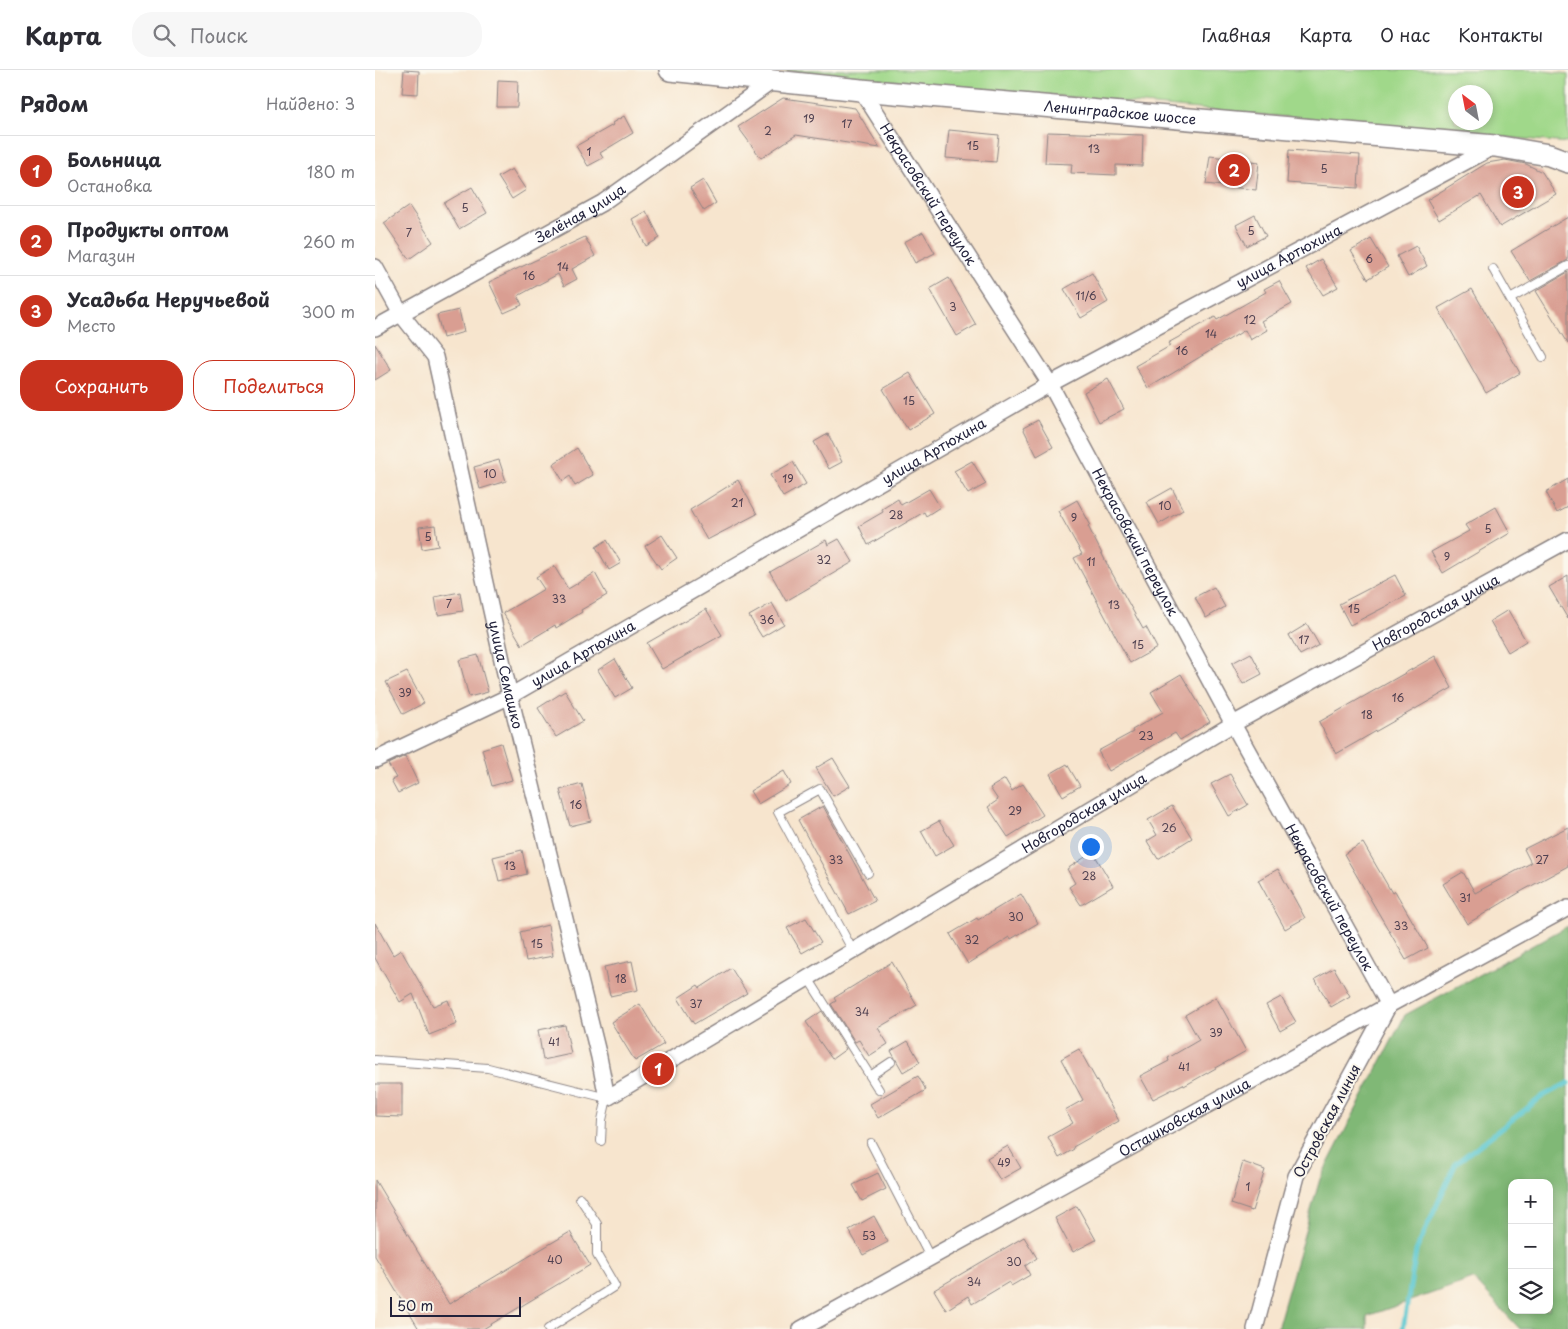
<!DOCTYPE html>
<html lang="ru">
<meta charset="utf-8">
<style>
:root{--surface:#fff;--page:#f7f7f7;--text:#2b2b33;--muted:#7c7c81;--line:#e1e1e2;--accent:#c8321e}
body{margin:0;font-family:"Playpen Sans",sans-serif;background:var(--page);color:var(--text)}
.controls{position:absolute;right:15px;bottom:15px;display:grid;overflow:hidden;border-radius:10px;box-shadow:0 2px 8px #0003}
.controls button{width:45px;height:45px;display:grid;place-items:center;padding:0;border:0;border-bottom:1px solid var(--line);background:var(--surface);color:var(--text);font:25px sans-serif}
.compass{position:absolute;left:1073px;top:15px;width:45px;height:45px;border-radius:50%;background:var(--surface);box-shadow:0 2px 8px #0003;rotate:328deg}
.scale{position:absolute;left:15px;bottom:12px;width:131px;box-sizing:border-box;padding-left:5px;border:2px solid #22223b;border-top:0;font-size:14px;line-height:18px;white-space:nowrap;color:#22223b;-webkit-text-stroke:4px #fbf7ec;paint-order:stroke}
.you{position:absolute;left:715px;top:776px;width:18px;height:18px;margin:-12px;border:4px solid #fff;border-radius:50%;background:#1a73e8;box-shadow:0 0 0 8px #1a73e833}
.badge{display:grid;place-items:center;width:32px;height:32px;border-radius:50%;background:var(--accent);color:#fff;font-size:16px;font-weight:700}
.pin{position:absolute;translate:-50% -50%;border:2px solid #fff;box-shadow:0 1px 5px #0006}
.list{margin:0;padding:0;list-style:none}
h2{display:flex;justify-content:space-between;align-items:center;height:65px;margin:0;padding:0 20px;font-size:21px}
h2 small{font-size:16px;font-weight:400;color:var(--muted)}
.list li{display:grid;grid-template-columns:32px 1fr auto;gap:15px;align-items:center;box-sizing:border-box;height:70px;padding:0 20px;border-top:1px solid var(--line)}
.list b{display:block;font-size:19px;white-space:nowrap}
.list p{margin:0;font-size:16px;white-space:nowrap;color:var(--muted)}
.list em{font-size:16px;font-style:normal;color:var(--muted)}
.actions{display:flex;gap:10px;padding:15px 20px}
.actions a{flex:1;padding:11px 0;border:1px solid var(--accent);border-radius:20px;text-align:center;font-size:18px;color:var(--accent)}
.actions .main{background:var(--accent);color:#fff}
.icon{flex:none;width:28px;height:28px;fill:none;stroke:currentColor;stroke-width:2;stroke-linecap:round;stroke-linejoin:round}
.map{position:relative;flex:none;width:1193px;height:1259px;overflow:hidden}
header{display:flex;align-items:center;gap:30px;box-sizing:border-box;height:70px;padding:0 25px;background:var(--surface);border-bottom:1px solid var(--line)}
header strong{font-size:24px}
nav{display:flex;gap:28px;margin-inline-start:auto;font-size:18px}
.search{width:350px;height:45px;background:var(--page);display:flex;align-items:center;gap:12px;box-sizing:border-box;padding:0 18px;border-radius:20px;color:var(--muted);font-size:19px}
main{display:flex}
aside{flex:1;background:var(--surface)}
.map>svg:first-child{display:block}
.green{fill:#a0d88a;stroke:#617d62;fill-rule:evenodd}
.forest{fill:#80b876;stroke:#516d58;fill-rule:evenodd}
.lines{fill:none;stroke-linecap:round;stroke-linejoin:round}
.stream{stroke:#59c6cf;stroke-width:5}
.building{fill:#d99e92}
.lane-casing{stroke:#8c8484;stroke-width:10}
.street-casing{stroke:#8c8484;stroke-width:18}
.secondary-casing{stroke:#8c8484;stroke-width:24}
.lane{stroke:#fff;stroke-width:8}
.street{stroke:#fff;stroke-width:15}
.secondary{stroke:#fff;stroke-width:21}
.labels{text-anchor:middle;stroke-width:4;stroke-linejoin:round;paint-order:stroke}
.number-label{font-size:11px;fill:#504151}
.street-label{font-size:14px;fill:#22223b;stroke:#fbf7ec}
</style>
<header>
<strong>Карта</strong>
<div class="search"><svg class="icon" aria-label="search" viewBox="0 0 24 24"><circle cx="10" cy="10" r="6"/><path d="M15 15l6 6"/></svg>Поиск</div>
<nav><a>Главная</a><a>Карта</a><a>О нас</a><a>Контакты</a></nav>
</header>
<main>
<aside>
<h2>Рядом<small>Найдено: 3</small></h2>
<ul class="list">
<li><span class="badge">1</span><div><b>Больница</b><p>Остановка</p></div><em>180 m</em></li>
<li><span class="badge">2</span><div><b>Продукты оптом</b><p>Магазин</p></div><em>260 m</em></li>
<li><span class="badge">3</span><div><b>Усадьба Неручьевой</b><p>Место</p></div><em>300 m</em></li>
</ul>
<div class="actions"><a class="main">Сохранить</a><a>Поделиться</a></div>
</aside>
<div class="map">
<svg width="1193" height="1259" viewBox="0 0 1193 1259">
<rect width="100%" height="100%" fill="#fbf7ec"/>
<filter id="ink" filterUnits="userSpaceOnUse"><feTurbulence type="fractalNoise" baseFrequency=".02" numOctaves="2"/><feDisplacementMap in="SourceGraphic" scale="10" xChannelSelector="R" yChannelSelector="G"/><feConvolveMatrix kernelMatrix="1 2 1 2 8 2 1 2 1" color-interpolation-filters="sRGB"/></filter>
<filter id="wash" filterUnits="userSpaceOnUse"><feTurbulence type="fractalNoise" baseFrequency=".0096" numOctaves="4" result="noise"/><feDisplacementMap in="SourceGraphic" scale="20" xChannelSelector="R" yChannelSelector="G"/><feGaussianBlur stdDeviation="1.12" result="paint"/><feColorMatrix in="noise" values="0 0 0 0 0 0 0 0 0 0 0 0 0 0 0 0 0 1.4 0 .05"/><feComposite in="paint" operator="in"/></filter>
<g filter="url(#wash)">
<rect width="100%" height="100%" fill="#f7e5ce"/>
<path class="green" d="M399 0H1162L1193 4V73ZM1080 22H1110V52H1080Z"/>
<path class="forest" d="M1193 856V1259H1145L1098 1209 992 1246V1259H902L945 1109 1030 945ZM1137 1113H1174V1240H1137Z"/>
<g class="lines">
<path class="stream" d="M1028 1259 1041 1181 1081 1093 1168 1026 1193 1013"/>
</g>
<g id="blocks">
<path class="building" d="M29 0 44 1 43 24 27 23Z
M123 10 143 11 142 37H122Z
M408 28 480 38 505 78 421 65 386 88 363 57Z
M249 46 258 63 225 83 228 88 213 96 201 76 238 55 237 53Z
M574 60 624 65 621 92 571 88Z
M672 62 768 65 767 96 741 95V105L696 103 697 94 670 93Z
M914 80 985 85 983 118 912 113Z
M835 86 884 92 881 120 831 114Z
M1130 90 1151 94 1167 102 1181 124 1125 157 1106 125 1064 150 1052 130 1112 93Z
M137 99 151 120 137 129 123 107Z
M328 110 341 133 329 141 315 118Z
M97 117 112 143 84 159 69 133Z
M34 136 58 172 34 189 9 153Z
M271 141 285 168 271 176 257 149Z
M880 145 891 166 872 176 861 155Z
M1193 147V190L1155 211 1136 181Z
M548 162 560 183 540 193 529 172Z
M210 167 220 186 197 199 202 209 189 216 183 204 143 226 147 235 129 243 114 212Z
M996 169 1013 197 993 209 976 181Z
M1041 176 1052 196 1033 207 1022 186Z
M946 189 963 217 948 225 931 198Z
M1193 202V273L1161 221Z
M717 203 733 232 706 248 689 219Z
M574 208 601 255 582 266 555 219Z
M904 211 917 234 886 251 892 260 875 270 870 260 773 318 760 296 795 276 793 273 840 247 842 250 891 222 889 219Z
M1097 219 1145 303 1111 323 1063 238Z
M84 240 89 262 68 268 62 245Z
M0 274 16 300 0 310Z
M535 303 560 344 533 360 508 319Z
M733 309 749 339 724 352 709 322Z
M663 350 678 377 662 386 648 358Z
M453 364 467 392 454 399 439 372Z
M202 378 218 405 200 416 195 406 188 411 178 394Z
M124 390 131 411 105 419 99 397Z
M597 391 611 414 593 424 579 401Z
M418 392 431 414 408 427 395 405Z
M1193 409V437L1182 443 1171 422Z
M363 410 382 444 332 470 315 440Z
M797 418 808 440 784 454 772 432Z
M554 419 565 437 551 446 549 442 493 475 484 456 508 442 507 439 523 429 526 435Z
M702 430 715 454 713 456 733 496 768 559 771 557 782 578 755 593 699 488 707 484 683 441Z
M1121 437 1135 463 1068 503 1056 482 1094 461 1090 455Z
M60 455 63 476 47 479 44 457Z
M287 465 302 488 286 499 270 476Z
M464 469 478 492 411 531 395 502 451 470 453 475Z
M232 470 246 493 234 500 221 477Z
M179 496 193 519 220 503 232 525 206 540 207 542 181 558 180 555 147 575 128 543 169 519 161 507Z
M1020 505 1031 526 975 555 964 534Z
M1193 506V549L1174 517Z
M839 517 850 537 831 548 820 527Z
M85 522 88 541 63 545 60 527Z
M397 533 409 554 387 567 374 546Z
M331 539 347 565 287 599 272 573Z
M1133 540 1151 571 1133 582 1115 551Z
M932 554 944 575 925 585 914 565Z
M876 583 887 604 868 614 857 593Z
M103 585 113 622 94 627 84 590Z
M1060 586 1077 618 961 684 944 652Z
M240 589 257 618 240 628 223 600Z
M32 602 49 633 28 644 11 612Z
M806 604 835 652 805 670 800 663 734 701 723 681 758 662 757 660 788 642 776 622Z
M190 621 208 651 181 667 163 638Z
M126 673 137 710 117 716 107 679Z
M30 686 43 713 23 723 16 710 21 708 13 694Z
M458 688 475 716 458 726 441 698Z
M692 694 705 716 688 726 675 704Z
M409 701 416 714 383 734 375 721Z
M855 704 873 735 854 746 836 714Z
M630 709 637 721 648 714 668 745 633 767 613 737 623 730 615 718Z
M207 714 216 751 195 756 185 720Z
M448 736 500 831 474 844 423 750Z
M797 736 817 768 783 789 772 771 782 765 773 750Z
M564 751 579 775 560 786 546 761Z
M1193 757V796L1147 821 1092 854 1068 814 1088 802 1100 823 1156 793 1149 779Z
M988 773 1017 823 1020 821 1053 878 1031 890 969 784Z
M147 780 152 804 124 811 118 787Z
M718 782 738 816 706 835 694 817 700 813 692 799Z
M903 799 930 848 910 859 883 810Z
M646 824 663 853 636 869 635 867 593 894 575 864 602 848 603 850Z
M431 848 446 872 427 883 412 858Z
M0 853 18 885 26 880 58 936 73 930 82 954 54 965 38 924 25 932 0 888Z
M173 855 178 886 151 891 145 862Z
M257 891 263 920 235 926 229 897Z
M517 892 542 935 503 958 513 974 494 986 484 970 480 972 456 934 461 931 459 928Z
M356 898 372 923 319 954 303 928 323 915 325 918Z
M959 898 975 926 956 937 940 909Z
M841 927 871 981 809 1016 808 1014 778 1029 765 1006 794 991 793 988 824 970 810 945Z
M906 927 921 952 905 961 891 935Z
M265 934 289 974 260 991 236 952Z
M447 941 471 979 457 989 431 952Z
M190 955 196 984 168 990 163 960Z
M533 971 545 992 528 1002 516 981Z
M704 979 744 1051 698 1077 699 1079 684 1088 673 1067 698 1053 690 1040 708 1030 686 989Z
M543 1006 551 1020 503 1048 495 1034Z
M0 1014H27V1047L0 1046Z
M633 1076 646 1098 625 1110 612 1088Z
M868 1092 890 1100 877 1141 856 1134Z
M503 1103 511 1119 487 1131 478 1115Z
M0 1110 74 1234 195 1162 215 1195 108 1259H44L0 1186Z
M702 1136 721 1170 698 1182 680 1148Z
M499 1146 513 1172 488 1185 474 1160Z
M649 1167 662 1188 650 1196 655 1205 636 1216 634 1212 597 1234 593 1226 571 1240 559 1220Z"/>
</g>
</g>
<g filter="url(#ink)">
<use href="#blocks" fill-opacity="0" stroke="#8c8484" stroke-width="1"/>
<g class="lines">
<g class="lane-casing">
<path id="lane" d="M1118 199 1135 229 1193 196
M1135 229 1168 287
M478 881 403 742 445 719 493 803
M433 908 504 1020
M0 990 113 998 232 1028 227 1050 226 1071
M495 1006 516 992
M496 1073 555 1187
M173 1259 240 1216 222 1185V1154L205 1128"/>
</g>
<g class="street-casing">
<g id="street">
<path id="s1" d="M486 20 675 314 858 654 1014 935 921 1106 880 1259"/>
<path id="s2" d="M0 197 26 244 60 287 135 626 224 987 232 1028 858 654 1193 470"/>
<path id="s3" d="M0 258 227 133 399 10"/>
<path id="s4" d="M0 690 135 626 675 314 1120 76"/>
<path id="s5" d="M426 1259 1014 935 1193 838"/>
</g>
</g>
<g class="secondary-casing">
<g id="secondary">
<path id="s6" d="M295 0 486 20 1120 76 1174 85 1193 92"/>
</g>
</g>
<use href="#lane" class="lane"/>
<use href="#street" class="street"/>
<use href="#secondary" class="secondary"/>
</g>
</g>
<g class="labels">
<g class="number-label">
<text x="434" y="53">19</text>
<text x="472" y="58">17</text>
<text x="393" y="65">2</text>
<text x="598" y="80">15</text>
<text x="719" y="83">13</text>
<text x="214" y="86">1</text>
<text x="949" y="103">5</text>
<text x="90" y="142">5</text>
<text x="876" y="165">5</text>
<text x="34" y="167">7</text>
<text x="994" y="193">6</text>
<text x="188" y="201">14</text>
<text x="154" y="210">16</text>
<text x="711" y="230">11/6</text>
<text x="578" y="241">3</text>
<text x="875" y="254">12</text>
<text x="836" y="268">14</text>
<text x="807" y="285">16</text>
<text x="534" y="335">15</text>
<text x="115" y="408">10</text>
<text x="413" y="413">19</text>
<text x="362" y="437">21</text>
<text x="790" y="440">10</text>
<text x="521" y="449">28</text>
<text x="699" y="452">9</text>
<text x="1113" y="463">5</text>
<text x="53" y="471">5</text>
<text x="1072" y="491">9</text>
<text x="449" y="494">32</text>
<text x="716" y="496">11</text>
<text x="184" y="533">33</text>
<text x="74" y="538">7</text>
<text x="739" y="539">13</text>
<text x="979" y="543">15</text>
<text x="392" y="554">36</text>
<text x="929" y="574">17</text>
<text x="763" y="579">15</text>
<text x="30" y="627">39</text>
<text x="1023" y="632">16</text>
<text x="992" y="649">18</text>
<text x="771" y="670">23</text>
<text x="201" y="739">16</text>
<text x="640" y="745">29</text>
<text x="794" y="762">26</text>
<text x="461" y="794">33</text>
<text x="1167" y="794">27</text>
<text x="135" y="800">13</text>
<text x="714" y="810">28</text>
<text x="1090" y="832">31</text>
<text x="641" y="851">30</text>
<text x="1026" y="860">33</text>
<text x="597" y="874">32</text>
<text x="162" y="878">15</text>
<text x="246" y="913">18</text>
<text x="321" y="938">37</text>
<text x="487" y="946">34</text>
<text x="841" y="967">39</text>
<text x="179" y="976">41</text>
<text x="809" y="1001">41</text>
<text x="629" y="1097">49</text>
<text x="873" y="1121">1</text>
<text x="494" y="1170">53</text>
<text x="180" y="1194">40</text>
<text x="639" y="1196">30</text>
<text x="599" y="1216">34</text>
</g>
<g class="street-label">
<text dy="5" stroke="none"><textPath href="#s6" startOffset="452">Ленинградское шоссе</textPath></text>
<text dy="5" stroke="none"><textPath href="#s1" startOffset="124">Некрасовский переулок</textPath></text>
<text dy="5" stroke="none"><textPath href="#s3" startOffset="235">Зелёная улица</textPath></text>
<text dy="5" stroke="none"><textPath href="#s4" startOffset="1044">улица Артюхина</textPath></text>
<text dy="5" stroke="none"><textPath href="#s4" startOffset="639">улица Артюхина</textPath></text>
<text dy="5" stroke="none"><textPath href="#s1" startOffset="529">Некрасовский переулок</textPath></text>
<text dy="5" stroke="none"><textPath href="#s2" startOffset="1830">Новгородская улица</textPath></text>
<text dy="5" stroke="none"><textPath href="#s4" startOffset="234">улица Артюхина</textPath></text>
<text dy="5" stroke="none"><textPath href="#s2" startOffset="434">улица Семашко</textPath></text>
<text dy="5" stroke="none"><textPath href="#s2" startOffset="1425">Новгородская улица</textPath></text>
<text dy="5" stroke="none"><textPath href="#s1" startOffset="934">Некрасовский переулок</textPath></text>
<text dy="5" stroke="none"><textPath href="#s5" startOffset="438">Осташковская улица</textPath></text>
<text transform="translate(952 1051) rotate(-62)" y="5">Островская линия</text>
</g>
</g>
</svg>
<div class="controls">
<button>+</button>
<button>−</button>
<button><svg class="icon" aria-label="layers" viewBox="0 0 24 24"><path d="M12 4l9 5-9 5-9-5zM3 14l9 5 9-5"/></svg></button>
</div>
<svg class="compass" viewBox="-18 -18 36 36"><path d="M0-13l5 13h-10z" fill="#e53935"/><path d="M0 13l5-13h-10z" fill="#7c7c81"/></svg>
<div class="scale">50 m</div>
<div class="you"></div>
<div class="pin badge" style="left:283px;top:999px">1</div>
<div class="pin badge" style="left:859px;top:100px">2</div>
<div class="pin badge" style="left:1143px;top:122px">3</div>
</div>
</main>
